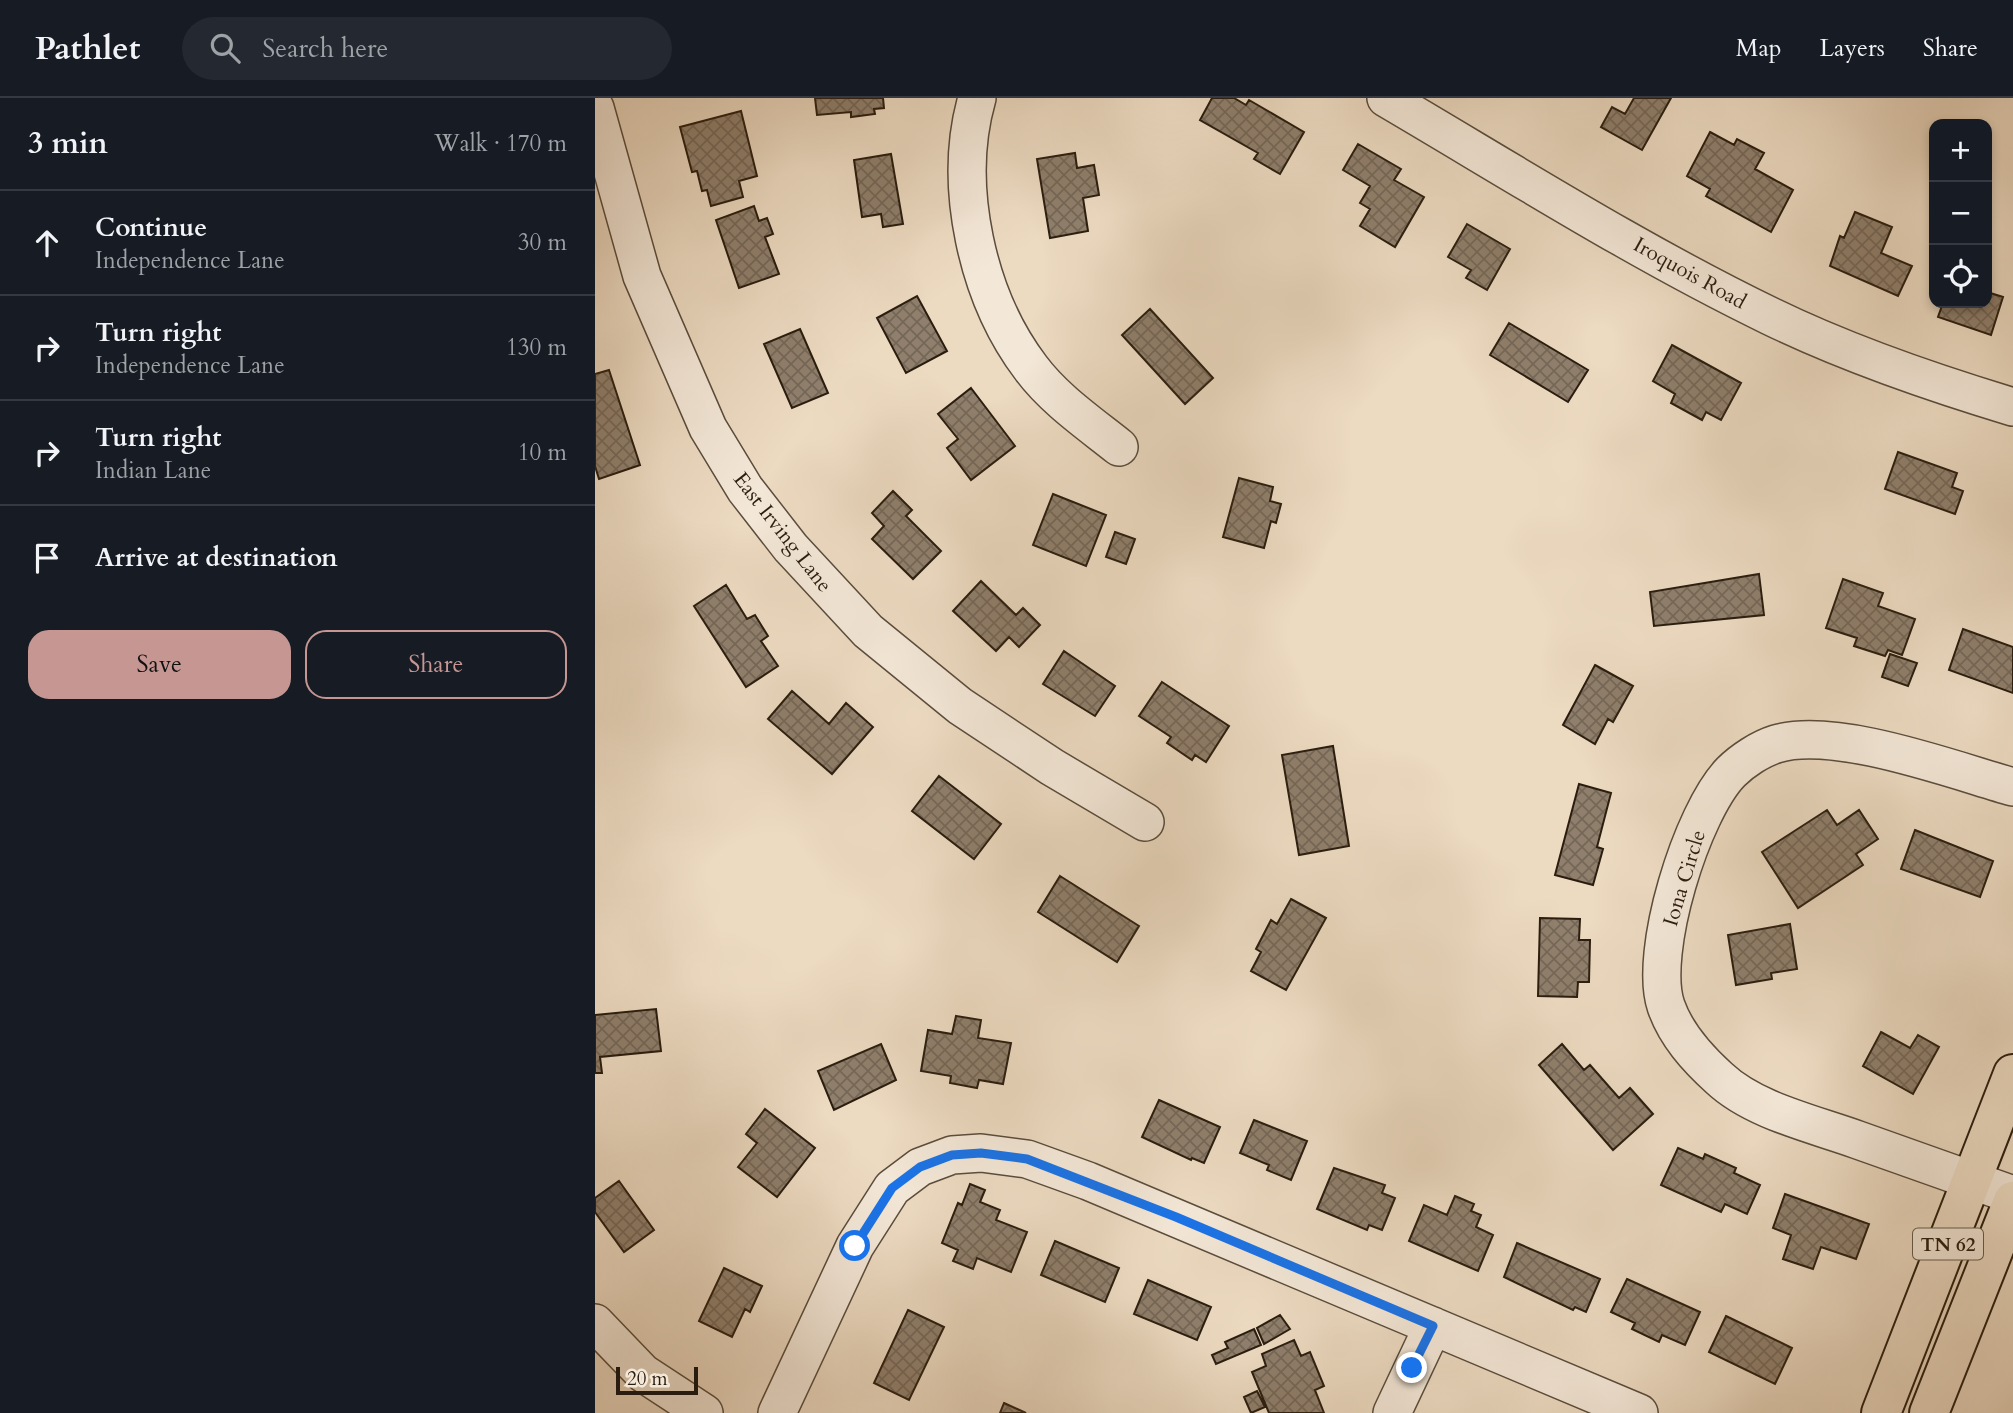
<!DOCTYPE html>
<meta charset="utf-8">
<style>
:root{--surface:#171b24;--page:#242831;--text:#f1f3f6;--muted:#9ea1a6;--line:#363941;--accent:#c59692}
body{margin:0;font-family:Cardo,serif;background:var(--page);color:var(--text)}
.controls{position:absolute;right:21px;top:21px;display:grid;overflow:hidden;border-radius:14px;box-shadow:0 4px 10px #0003}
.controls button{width:63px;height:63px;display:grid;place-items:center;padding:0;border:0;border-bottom:2px solid var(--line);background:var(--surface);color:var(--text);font:35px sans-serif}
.scale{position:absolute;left:21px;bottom:18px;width:82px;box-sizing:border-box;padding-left:7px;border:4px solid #2a1d0f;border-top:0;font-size:19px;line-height:24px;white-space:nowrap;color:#2a1d0f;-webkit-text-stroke:5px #f3e7d7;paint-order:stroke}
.stop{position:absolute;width:21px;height:21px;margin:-16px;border:5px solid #1a73e8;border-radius:50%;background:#fff}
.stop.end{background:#1a73e8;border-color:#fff;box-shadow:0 2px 7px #0008}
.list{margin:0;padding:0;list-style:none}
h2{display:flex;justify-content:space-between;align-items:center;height:91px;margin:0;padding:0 28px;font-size:30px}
h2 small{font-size:23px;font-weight:400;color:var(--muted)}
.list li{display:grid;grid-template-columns:46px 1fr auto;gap:21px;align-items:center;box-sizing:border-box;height:105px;padding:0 28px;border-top:2px solid var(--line)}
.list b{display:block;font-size:26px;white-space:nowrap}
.list p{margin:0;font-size:23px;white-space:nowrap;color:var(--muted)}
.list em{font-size:23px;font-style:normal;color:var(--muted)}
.actions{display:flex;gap:14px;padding:21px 28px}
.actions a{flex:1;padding:16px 0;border:2px solid var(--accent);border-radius:21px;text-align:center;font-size:24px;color:var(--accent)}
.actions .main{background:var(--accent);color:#111}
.icon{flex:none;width:38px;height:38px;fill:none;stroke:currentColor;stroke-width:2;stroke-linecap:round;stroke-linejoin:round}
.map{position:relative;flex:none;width:1418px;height:1315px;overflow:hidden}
header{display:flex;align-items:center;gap:42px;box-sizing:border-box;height:98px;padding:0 35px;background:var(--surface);border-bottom:2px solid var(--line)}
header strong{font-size:33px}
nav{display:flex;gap:38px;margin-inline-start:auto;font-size:24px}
.search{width:490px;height:63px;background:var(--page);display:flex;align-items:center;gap:18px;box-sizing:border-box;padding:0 24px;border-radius:38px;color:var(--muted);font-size:26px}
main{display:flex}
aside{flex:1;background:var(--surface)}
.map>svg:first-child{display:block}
.building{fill:url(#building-cross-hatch);stroke:#2a1d0f;stroke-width:2}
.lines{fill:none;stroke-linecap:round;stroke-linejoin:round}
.minor-casing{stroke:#5a4c3c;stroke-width:40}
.highway-casing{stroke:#2a1d0f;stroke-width:42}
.minor{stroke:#f3e7d7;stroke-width:37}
.highway{stroke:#ecdac1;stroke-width:38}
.route{stroke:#1a73e8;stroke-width:9}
.labels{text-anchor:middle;stroke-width:7;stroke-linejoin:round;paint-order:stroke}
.shield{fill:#f3e7d7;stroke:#665a4b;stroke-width:2}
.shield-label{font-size:19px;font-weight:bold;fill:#2a1d0f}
.street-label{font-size:21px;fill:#2a1d0f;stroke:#f3e7d7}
</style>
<header>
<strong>Pathlet</strong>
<div class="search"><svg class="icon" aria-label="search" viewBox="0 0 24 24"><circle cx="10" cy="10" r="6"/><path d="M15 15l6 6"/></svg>Search here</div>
<nav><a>Map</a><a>Layers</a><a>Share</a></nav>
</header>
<main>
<aside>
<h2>3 min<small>Walk · 170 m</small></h2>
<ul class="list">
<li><svg class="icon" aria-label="ahead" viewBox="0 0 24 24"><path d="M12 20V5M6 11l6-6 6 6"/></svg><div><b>Continue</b><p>Independence Lane</p></div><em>30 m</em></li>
<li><svg class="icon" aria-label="right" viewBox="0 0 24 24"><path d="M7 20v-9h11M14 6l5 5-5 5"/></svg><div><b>Turn right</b><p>Independence Lane</p></div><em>130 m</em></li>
<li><svg class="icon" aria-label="right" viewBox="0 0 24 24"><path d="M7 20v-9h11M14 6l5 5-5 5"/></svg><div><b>Turn right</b><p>Indian Lane</p></div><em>10 m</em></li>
<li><svg class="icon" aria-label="arrive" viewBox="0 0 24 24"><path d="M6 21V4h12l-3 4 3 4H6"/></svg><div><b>Arrive at destination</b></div></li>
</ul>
<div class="actions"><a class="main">Save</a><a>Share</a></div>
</aside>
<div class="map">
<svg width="1418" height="1315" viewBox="0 0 1418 1315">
<defs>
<pattern id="building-cross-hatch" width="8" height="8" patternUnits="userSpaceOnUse" patternTransform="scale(1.75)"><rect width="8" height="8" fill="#8f7f6c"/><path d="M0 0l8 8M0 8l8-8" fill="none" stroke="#756757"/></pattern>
</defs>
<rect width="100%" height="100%" fill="#ecdac1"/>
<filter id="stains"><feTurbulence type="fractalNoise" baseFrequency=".00286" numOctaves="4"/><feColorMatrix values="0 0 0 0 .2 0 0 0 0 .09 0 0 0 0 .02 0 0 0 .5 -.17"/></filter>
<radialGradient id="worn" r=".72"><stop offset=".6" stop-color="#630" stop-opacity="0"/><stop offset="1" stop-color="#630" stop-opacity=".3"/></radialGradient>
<path class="building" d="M220 0H288L289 10 279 11 280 16 256 19V14L222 17Z
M617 0H639L651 7 654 2 709 34 685 76 659 61 663 55 605 22Z
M1039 0H1076L1047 52 1006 29 1017 9 1030 16Z
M146 13 162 78 144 83 148 99 116 108 112 92 107 93 102 73 97 74 85 29Z
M1115 34 1139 47 1142 41 1169 55 1160 71 1198 92 1176 134 1111 98 1115 91 1092 78Z
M763 46 806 71 799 82 829 99 800 149 765 128 775 111 765 105 775 88 748 72Z
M480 55 482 70 499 67 504 97 488 100 493 133 455 140 442 61Z
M296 56 308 126 288 129 286 116 267 119 259 62Z
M159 108 164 123 172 120 178 136 170 139 184 176 144 190 121 122Z
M1260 114 1297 129 1286 155 1317 168 1303 198 1235 168 1245 138 1249 140Z
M872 126 915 151 892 192 871 180 876 172 853 159Z
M1392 194 1408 199 1396 237 1343 219 1348 205H1392Z
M322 198 352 253 311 275 282 220Z
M555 211 618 280 590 306 527 237Z
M914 225 993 272 973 304 895 257Z
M205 231 233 295 197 310 169 246Z
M1077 247 1146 285 1126 322 1111 314 1107 322 1076 305 1080 296 1058 283Z
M14 272 45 367 4 381 0 368V276Z
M376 290 420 348 376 382 352 350 363 341 343 316Z
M1303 354 1362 375 1357 389 1368 393 1360 416 1290 391Z
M644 380 678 389 675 403 686 406 681 425 676 423 669 450 628 439Z
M298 393 317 412 311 418 346 453 318 481 277 441 289 428 277 415Z
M458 396 511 417 491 468 438 447Z
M520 434 540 441 531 466 511 459Z
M1164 476 1169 517 1059 528 1055 494Z
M1248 481 1288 495 1283 508 1320 521 1307 557 1293 552 1290 558 1259 548 1262 540 1231 530Z
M386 483 421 517 428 510 445 527 424 549 414 539 401 553 358 513Z
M131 487 152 521 160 517 173 538 166 543 183 568 151 589 99 508Z
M1368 531 1418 549V595L1354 572Z
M469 553 520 588 500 618 448 586Z
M1295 556 1322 565 1313 588 1287 579Z
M1000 567 1038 588 1018 624 1013 621 1000 646 968 627Z
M567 584 634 628 611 664 600 657 597 662 572 645 576 639 544 618Z
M197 593 234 626 251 605 278 629 237 676 173 621Z
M738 648 754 748 704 757 687 657Z
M344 678 406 726 379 761 317 713Z
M984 686 1016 695 1002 749 1008 751 998 787 960 777Z
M1232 712 1242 727 1264 712 1283 741 1261 756 1268 767 1203 810 1167 754Z
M1320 732 1398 763 1385 799 1306 771Z
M465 778 544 828 522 864 443 814Z
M696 801 731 820 691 892 656 873 666 854 661 851 676 822 682 826Z
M945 820 985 821 984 842H995L994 884H983L982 899 943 898Z
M1195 826 1202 871 1176 875 1177 881 1141 887 1133 837Z
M61 911 66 953 5 959 7 975H0V917Z
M361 918 386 922 383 940 416 945 408 986 384 982 382 990 355 985 356 978 326 973 333 932 357 936Z
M1286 934 1315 950 1323 937 1344 949 1318 996 1268 968Z
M286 946 301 982 239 1012 223 973Z
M967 946 989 972 995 967 1024 1000 1035 990 1058 1016 1018 1052 944 967Z
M564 1002 625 1029 609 1065 597 1060 596 1062 547 1039Z
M170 1011 220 1050 182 1099 143 1069 162 1045 151 1036Z
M659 1022 712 1043 696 1082 672 1072 674 1067 645 1055Z
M1083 1050 1108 1061 1110 1056 1141 1070 1139 1075 1165 1087 1152 1116 1130 1106 1126 1114 1066 1087Z
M739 1070 790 1087 787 1095 800 1100 787 1132 774 1127 772 1132 722 1111Z
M24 1083 59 1132 29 1154 0 1114V1100Z
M375 1086 390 1092 385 1104 405 1112 401 1122 432 1134 416 1174 382 1160 378 1171 358 1163 363 1152 347 1145 363 1105 367 1107Z
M1190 1096 1274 1126 1261 1161 1226 1149 1218 1171 1188 1161 1196 1137 1178 1130Z
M860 1098 879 1106 876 1113 886 1117 881 1129 898 1137 883 1173 814 1143 829 1107 852 1117Z
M460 1143 524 1170 510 1204 446 1177Z
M922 1145 1005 1181 991 1214 980 1209 978 1212 909 1179Z
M129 1170 167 1188 155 1214 150 1211 137 1239 104 1223Z
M1032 1181 1105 1214 1090 1247 1067 1237 1064 1244 1037 1231 1040 1225 1016 1214Z
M553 1182 616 1209 602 1242 539 1216Z
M313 1212 349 1229 314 1302 279 1285Z
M685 1217 695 1231 669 1246 662 1230Z
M1131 1218 1197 1250 1180 1286 1114 1254Z
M659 1231 666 1247 621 1266 617 1257 633 1250 630 1244Z
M699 1242 706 1258 715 1254 729 1288 720 1292 729 1315H674L657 1274 671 1268 667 1256Z
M662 1293 670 1309 656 1315 649 1299Z
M409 1305 431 1315H405Z"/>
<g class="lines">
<g class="minor-casing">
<path id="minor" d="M382 0C357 87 382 199 436 270 459 301 494 325 524 349
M791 0C917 74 1043 154 1175 218 1253 256 1335 284 1418 309
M0 10 47 178 113 330 150 391 196 450 273 533 365 608 457 669 550 724
M1418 689C1358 672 1240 628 1181 646 1165 651 1147 663 1136 674 1097 714 1053 855 1071 908 1081 937 1102 960 1124 980 1159 1013 1219 1026 1263 1042 1315 1060 1366 1079 1418 1097
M0 1225 48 1275 109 1315
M182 1315 260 1148 297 1090 325 1069 357 1057 386 1055 432 1061 493 1083 1044 1315
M797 1315 838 1228"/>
</g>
<g class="highway-casing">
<path id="highway" d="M1286 1315 1418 976
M1334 1315 1418 1103"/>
</g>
<use href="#minor" class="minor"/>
<use href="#highway" class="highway"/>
</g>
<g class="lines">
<path class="route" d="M260 1148 297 1090 325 1069 357 1057 386 1055 432 1061 581 1119 838 1228 817 1270"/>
</g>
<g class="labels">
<rect class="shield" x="1318" y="1130.5" width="70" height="31" rx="5"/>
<g class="shield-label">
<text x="1353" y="1153">TN 62</text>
</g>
<g class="street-label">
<text transform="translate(1095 175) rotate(29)" y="7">Iroquois Road</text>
<text transform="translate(188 434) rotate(52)" y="7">East Irving Lane</text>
<text transform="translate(1089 780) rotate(-73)" y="7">Iona Circle</text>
</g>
</g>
<rect width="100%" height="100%" filter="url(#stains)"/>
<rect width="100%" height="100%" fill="url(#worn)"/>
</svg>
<div class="controls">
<button>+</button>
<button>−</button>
<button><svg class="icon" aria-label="locate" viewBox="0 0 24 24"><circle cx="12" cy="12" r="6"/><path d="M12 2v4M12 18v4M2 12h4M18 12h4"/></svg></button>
</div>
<div class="scale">20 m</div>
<div class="stop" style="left:260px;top:1148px"></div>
<div class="stop end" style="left:817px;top:1270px"></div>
</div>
</main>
